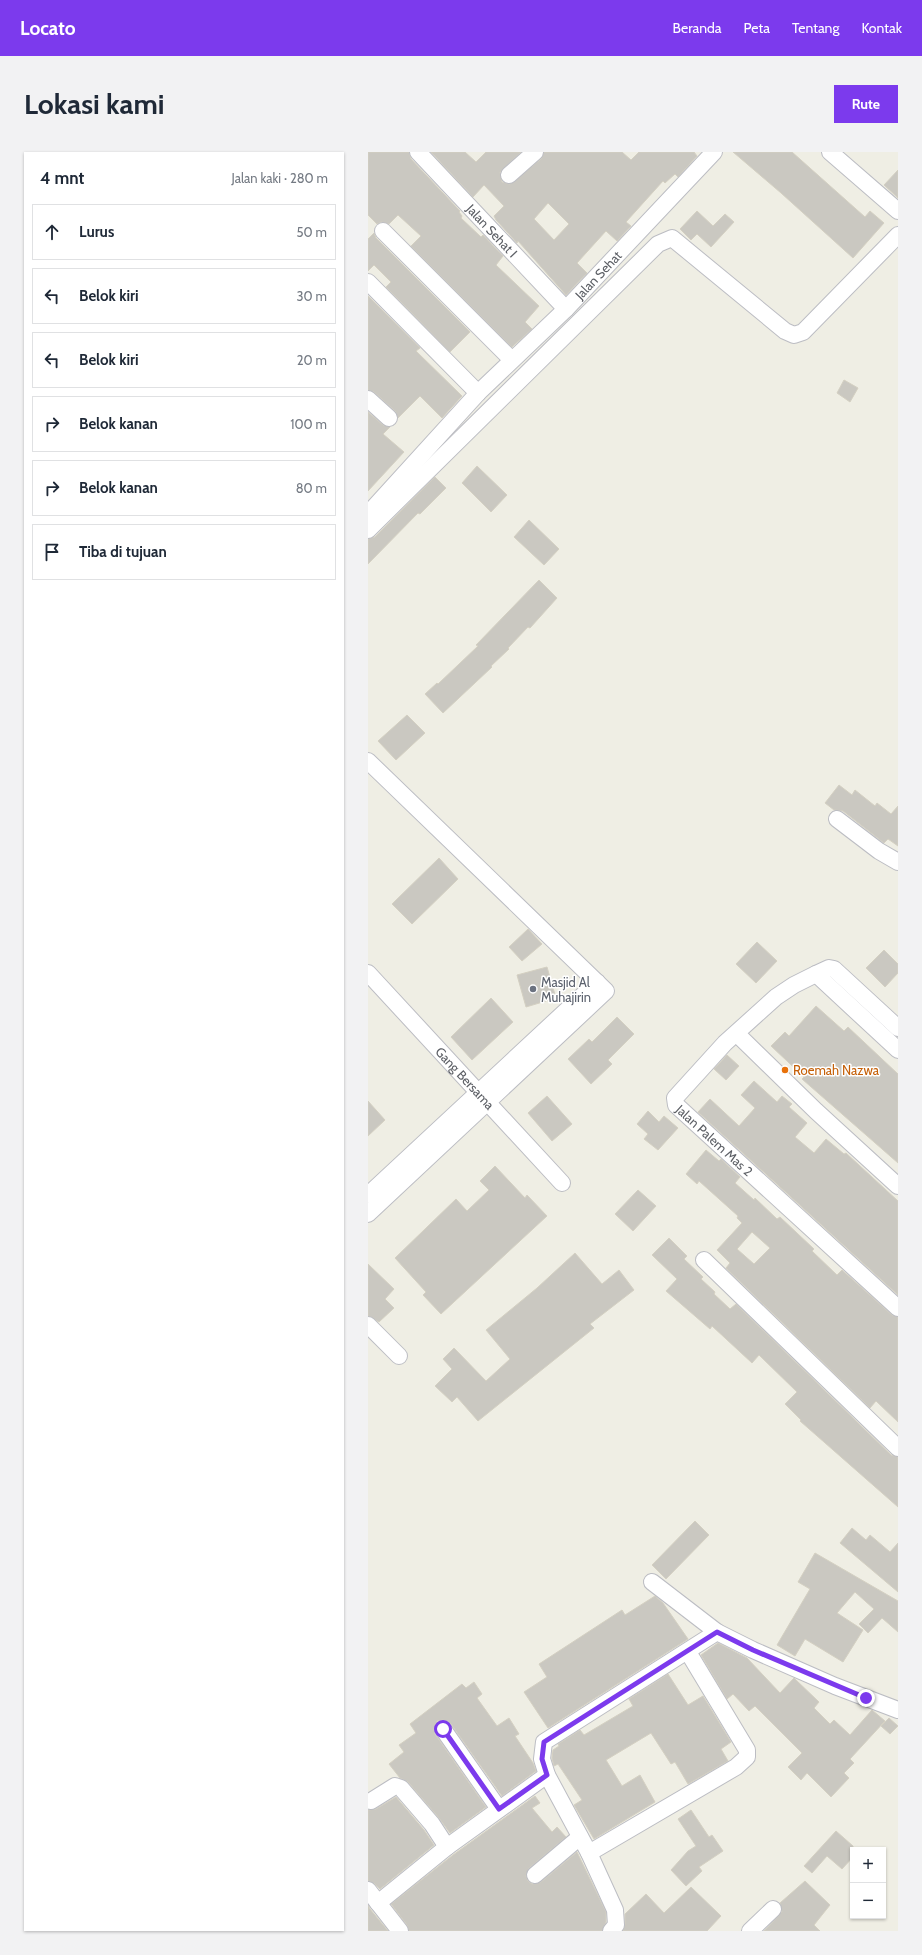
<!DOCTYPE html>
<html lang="id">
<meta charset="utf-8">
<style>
:root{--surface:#fff;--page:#f2f2f3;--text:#1f2937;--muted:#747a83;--line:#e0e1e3;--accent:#7c3aed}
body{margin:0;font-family:Cabin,sans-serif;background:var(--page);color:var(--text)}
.controls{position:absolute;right:12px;bottom:12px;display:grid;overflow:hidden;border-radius:0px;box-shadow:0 1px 3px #0004}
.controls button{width:36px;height:36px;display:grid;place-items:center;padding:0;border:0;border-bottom:1px solid var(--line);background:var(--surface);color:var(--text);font:20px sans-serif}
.stop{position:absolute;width:12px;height:12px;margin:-9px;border:3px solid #7c3aed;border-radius:50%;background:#fff}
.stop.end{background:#7c3aed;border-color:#fff;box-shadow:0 1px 4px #0008}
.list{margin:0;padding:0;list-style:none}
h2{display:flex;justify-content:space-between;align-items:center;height:52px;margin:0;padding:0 16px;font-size:17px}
h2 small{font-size:13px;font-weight:400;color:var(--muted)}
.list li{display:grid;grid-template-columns:26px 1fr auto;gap:12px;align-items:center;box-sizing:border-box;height:56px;margin:0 8px 8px;padding:0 8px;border:1px solid var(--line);border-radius:0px}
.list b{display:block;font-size:15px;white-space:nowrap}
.list em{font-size:13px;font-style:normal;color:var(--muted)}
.icon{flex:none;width:22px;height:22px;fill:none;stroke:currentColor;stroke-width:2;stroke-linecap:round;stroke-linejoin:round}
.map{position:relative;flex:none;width:530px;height:1779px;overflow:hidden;border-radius:0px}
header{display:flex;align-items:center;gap:24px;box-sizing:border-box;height:56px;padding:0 20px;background:var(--accent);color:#fff}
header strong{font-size:19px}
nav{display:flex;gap:22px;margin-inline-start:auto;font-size:14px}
.intro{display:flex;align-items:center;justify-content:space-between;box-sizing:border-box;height:96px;padding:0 24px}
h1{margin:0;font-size:28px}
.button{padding:10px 18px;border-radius:0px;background:var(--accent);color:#fff;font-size:14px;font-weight:700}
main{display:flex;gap:24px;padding:0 24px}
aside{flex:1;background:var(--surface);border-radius:0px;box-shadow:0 1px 3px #0004}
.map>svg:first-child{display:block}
.building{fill:#cac8c1;stroke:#d4d0c2;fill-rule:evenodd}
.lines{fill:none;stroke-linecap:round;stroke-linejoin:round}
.minor-casing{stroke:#bcbdc3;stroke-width:18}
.minor{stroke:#fff;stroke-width:16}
.route{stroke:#7c3aed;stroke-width:5}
.worship-dot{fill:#6b7280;stroke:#fff;stroke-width:1.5}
.food-dot{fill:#e8710a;stroke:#fff;stroke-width:1.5}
.labels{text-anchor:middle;stroke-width:3;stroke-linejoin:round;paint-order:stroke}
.street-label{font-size:13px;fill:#5c5f65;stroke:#fff}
.worship-label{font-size:13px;fill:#5b616d;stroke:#fff;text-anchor:start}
.food-label{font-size:13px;fill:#c56008;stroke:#fff;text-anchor:start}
</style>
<header>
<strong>Locato</strong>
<nav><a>Beranda</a><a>Peta</a><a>Tentang</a><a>Kontak</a></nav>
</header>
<div class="intro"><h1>Lokasi kami</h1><a class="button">Rute</a></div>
<main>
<aside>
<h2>4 mnt<small>Jalan kaki · 280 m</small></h2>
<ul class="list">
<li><svg class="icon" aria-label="ahead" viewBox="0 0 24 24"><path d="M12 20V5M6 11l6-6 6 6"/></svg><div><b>Lurus</b></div><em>50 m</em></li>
<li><svg class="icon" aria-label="left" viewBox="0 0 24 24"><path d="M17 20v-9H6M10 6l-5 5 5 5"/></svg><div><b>Belok kiri</b></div><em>30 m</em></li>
<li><svg class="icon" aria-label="left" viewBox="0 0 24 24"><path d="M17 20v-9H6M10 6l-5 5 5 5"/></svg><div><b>Belok kiri</b></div><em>20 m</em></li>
<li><svg class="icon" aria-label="right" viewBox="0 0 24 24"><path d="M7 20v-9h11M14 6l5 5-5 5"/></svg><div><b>Belok kanan</b></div><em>100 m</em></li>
<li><svg class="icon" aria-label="right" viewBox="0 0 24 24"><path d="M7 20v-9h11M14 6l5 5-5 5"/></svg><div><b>Belok kanan</b></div><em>80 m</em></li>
<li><svg class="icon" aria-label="arrive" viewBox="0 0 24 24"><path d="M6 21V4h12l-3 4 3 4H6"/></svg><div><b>Tiba di tujuan</b></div></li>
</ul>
</aside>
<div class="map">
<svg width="530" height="1779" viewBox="0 0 530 1779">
<rect width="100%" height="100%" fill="#efeee4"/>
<path class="building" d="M0 0H41L43 7 92 59 91 60 94 64 93 66 113 85 115 83 135 104 128 113 171 154 157 170 164 177 144 195 43 94 53 84 30 63 21 72 13 70 9 72 0 63Z
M63 0H97L108 10 118 0H153L132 20 134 30 142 32 173 7 176 0H254L263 8 271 0H326L329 4 310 25 307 22 297 31 295 29 258 70 263 74 249 89 238 79 209 111 219 121 198 143 150 89 149 91 128 68 126 64 136 54 116 33 105 45ZM180 51 201 72 186 88 166 67Z
M365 0H424L497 65 502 59 516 71 485 106 413 41Z
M530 18V46L516 33Z
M329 59 345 74 357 62 366 70 343 95 329 82 323 88 312 77Z
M6 81 8 86 102 180 82 200 18 135 23 130 6 113 0 119V87Z
M0 144 52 196 48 199 94 244 74 266 52 244 30 266 27 259 6 240 0 238Z
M476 228 490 236 482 250 469 241Z
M0 260 15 273 22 275 15 282 36 300 0 339Z
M109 314 139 343 123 360 94 331Z
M67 325 78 336 52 362 50 361 0 412V387L7 385Z
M161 368 191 397 176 413 146 385Z
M171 428 189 446 162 476 160 475 140 496 141 497 123 514 124 515 75 561 57 542 69 531 70 532 110 494 108 493Z
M39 563 57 581 28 608 10 589Z
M471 633 484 643 487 638 507 654 509 651 523 662 530 654V694L520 687 516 691 475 659 466 658 457 651Z
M71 706 90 727 44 772 24 752Z
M160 777 174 792 154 809 141 795Z
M389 790 409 809 388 831 368 812Z
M516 798 530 812V821L517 835 498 816Z
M179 815 188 846 158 855 149 823Z
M123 846 145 870 104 908 83 885Z
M448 854 476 879 480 875 530 922V1011L434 927 436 925 403 894 417 880 421 884Z
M249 865 266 882 240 908 244 912 223 932 200 907 221 887 224 890Z
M359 903 371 914 358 928 346 917Z
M386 929 409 950 414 944 424 952 421 955 439 971 427 985 446 1001 458 987 476 1002 478 1001 530 1049V1143L330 960 342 947 371 974 387 956 373 943Z
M179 944 204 972 184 989 160 961Z
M0 949 17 968 0 984Z
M280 959 291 970 296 964 310 976 290 998 276 987 280 982 269 972Z
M338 998 351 1009 353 1007 372 1025 367 1031 386 1048 387 1046 409 1067 412 1065 446 1097 444 1099 469 1123 474 1118 524 1163 530 1165V1270L508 1249 502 1256 358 1116 362 1111 349 1098 374 1071 369 1066 370 1064 331 1029 329 1032 318 1022ZM384 1080 402 1096 386 1112 369 1097Z
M127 1014 157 1046 159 1043 179 1064 73 1162 55 1143 58 1140 27 1106 88 1047 99 1059 121 1038 112 1029Z
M270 1038 288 1054 265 1079 247 1062Z
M301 1086 319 1104 316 1107 335 1125 333 1127 347 1140 346 1142 362 1157 368 1152 523 1303 530 1305V1355L432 1269 433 1268 417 1252 429 1240 391 1203 384 1211 344 1174 342 1177 298 1139 309 1127 284 1103Z
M207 1101 234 1132 251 1118 266 1138 222 1172 226 1176 110 1269 89 1245 84 1250 67 1234 84 1217 75 1207 86 1196 118 1229 142 1207 118 1178 169 1136Z
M0 1112 26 1137 17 1147 26 1156 11 1170 0 1164Z
M327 1369 341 1383 298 1427 284 1413Z
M484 1376 498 1388 502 1383 522 1400 530 1391V1440L472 1391Z
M447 1401 530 1449V1480L514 1466 500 1481 491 1472 506 1457 487 1440 469 1461 495 1478 475 1510 437 1487 427 1504 409 1493 442 1437 430 1430Z
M287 1444 295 1451 320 1487 180 1576 156 1540 179 1525 171 1512 254 1458 257 1463Z
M350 1491 379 1506 412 1541 426 1526 427 1527 451 1550 446 1556 462 1572 466 1568 482 1583 504 1558 517 1569 482 1607 486 1611 476 1621 481 1626 463 1645 439 1621 433 1628 420 1615 434 1601 387 1554 381 1559 365 1542 359 1547 333 1503Z
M300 1522 320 1553 335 1544 363 1590 353 1597 360 1609 320 1632 307 1610 303 1612 283 1581 238 1608 254 1634 272 1623 287 1650 226 1687 206 1653 214 1648 190 1612 186 1614 184 1606 185 1598 191 1594 190 1592 212 1578 216 1583 265 1554 261 1547Z
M106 1530 114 1542 109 1546 129 1574 141 1566 151 1582 147 1584 165 1611 168 1619 134 1644 83 1572 75 1568 69 1569 66 1577 67 1582 118 1655 82 1681 71 1666 40 1630 32 1626 21 1612 36 1600 31 1593 48 1581 42 1572 94 1532 98 1536Z
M521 1566 530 1574 522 1582 513 1574Z
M167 1644 172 1651 164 1656 184 1680 189 1675 198 1685 161 1716 158 1724 160 1729 164 1732 173 1730 209 1700 238 1760V1770L234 1779H41L39 1773 23 1752 85 1703Z
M28 1645 56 1678 66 1693 12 1737 7 1732 0 1729V1658L8 1657Z
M323 1658 341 1685 344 1683 355 1699 331 1715 334 1719 318 1734 303 1718 320 1699 328 1694 310 1667Z
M468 1679 485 1694V1705L474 1717 459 1704 444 1721 436 1714Z
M437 1729 462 1753 446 1773 452 1779H396L414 1760 412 1751Z
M323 1735 353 1764 339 1779H255L257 1772V1762L278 1742 296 1761Z
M0 1753 2 1757 20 1779H0Z"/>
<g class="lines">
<g class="minor-casing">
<g id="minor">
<path id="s1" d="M50 0 198 157"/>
<path d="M462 0 530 59"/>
<path d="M141 23 167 0"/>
<path d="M15 79 144 208"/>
<path d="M0 130 110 241"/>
<path d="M0 247 21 266"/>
<path id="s2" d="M0 362 110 241 198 157 346 0"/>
<path d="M0 378 290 92 304 86 417 179 426 183 435 180 530 83"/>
<path d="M0 609 238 839 0 1062"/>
<path d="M469 667 511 699 530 710"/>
<path id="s3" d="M0 821 194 1031"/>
<path d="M448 822 530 898"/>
<path id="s4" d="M530 876 466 817 461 816 448 822 426 833 408 845 357 891 307 946 308 953 530 1156"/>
<path d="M369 882 448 959 530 1034"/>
<path d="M0 1043 229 830"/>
<path d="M336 1108 530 1296"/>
<path d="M0 1173 31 1204"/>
<path d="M284 1430 349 1480"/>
<path d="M75 1577 131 1657"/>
<path d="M3 1649 27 1634 33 1636 64 1672 79 1695"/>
<path d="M221 1701 368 1615 379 1605V1598L320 1500"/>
<path d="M167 1723 212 1685"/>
<path d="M0 1738 32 1779"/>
<path d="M10 1751 79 1695 179 1623"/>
<path d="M243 1779 248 1773 247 1758 221 1701 179 1623 174 1607 176 1590 349 1480 385 1498 467 1534 530 1558"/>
<path d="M382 1779 405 1757"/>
</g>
</g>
<use href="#minor" class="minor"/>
</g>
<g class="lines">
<path class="route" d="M75 1577 131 1657 179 1623 174 1607 176 1590 349 1480 385 1498 498 1546"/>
</g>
<circle class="worship-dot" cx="165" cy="837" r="4"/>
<circle class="food-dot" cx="417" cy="918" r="4"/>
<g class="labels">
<g class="street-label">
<text dy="5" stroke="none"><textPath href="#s1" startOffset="108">Jalan Sehat I</textPath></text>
<text dy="5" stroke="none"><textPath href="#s2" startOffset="332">Jalan Sehat</textPath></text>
<text dy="5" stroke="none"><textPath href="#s3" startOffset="143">Gang Bersama</textPath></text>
<text dy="5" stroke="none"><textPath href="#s4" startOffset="355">Jalan Palem Mas 2</textPath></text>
</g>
<g class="worship-label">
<text x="173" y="835">Masjid Al<tspan x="173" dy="15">Muhajirin</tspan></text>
</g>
<g class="food-label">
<text x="425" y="923">Roemah Nazwa</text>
</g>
</g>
</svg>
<div class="controls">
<button>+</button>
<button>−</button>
</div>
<div class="stop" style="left:75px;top:1577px"></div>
<div class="stop end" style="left:498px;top:1546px"></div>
</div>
</main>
